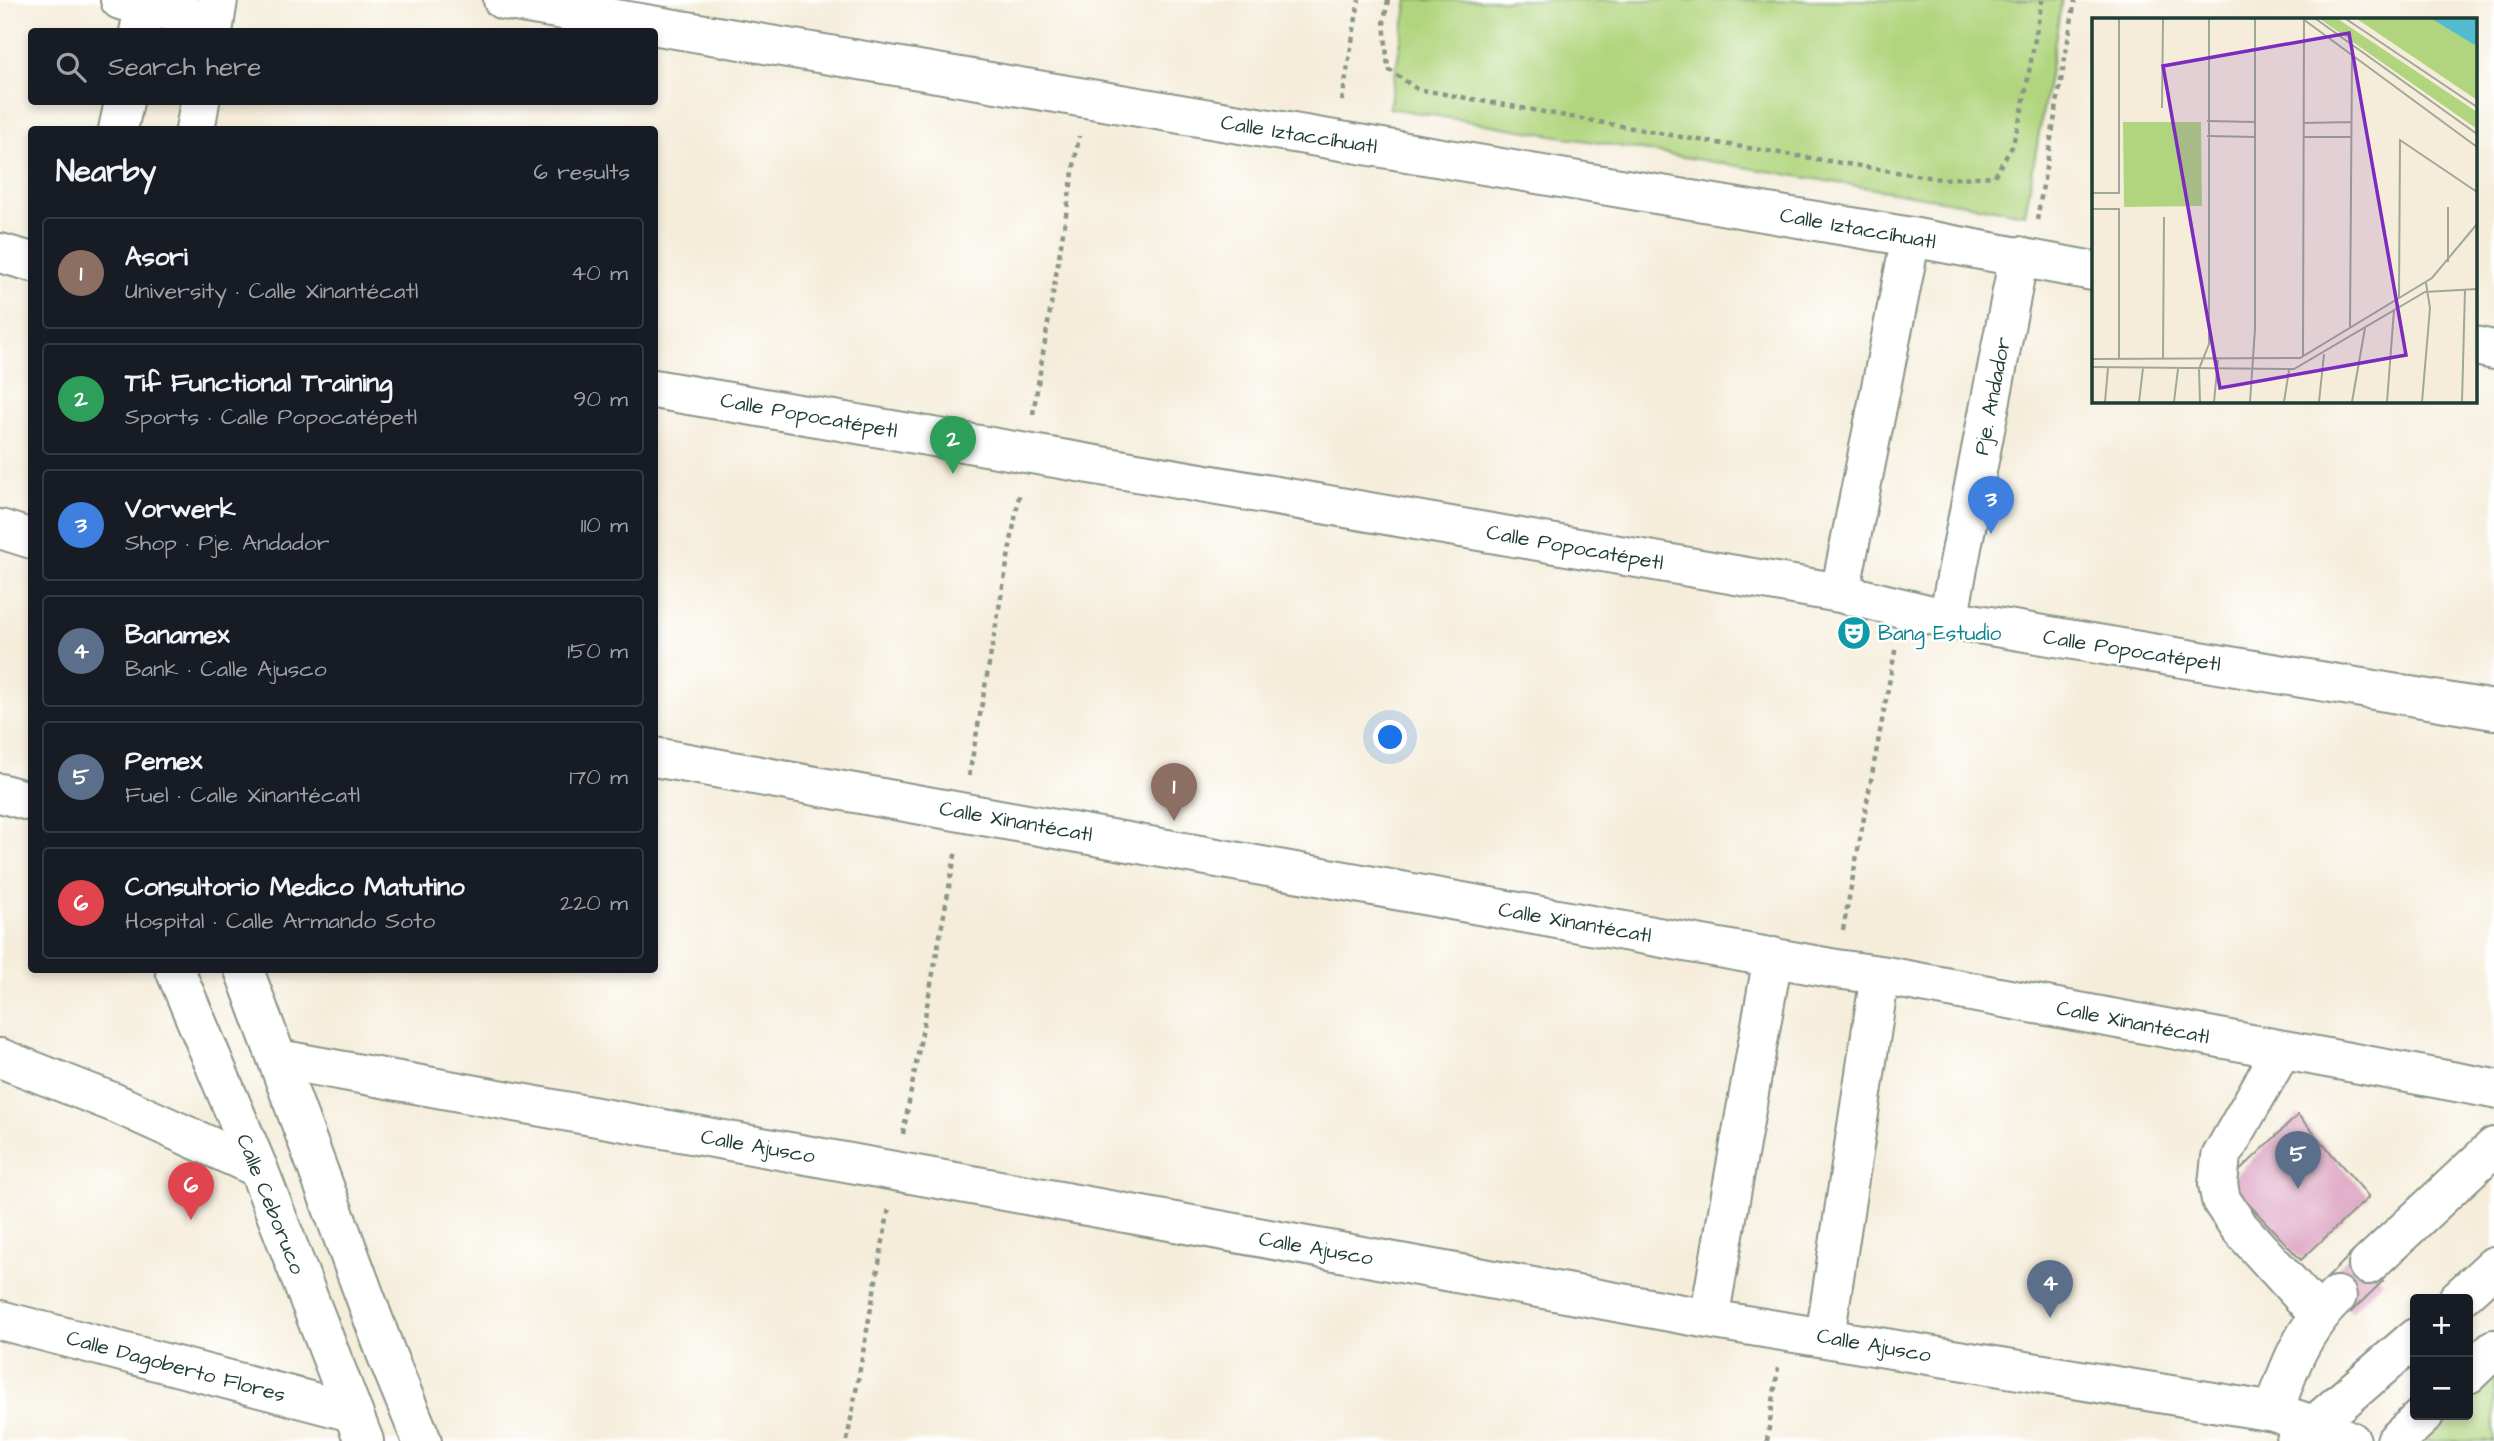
<!DOCTYPE html>
<meta charset="utf-8">
<style>
:root{--surface:#171b24;--page:#242831;--text:#f1f3f6;--muted:#9ea1a6;--line:#363941;--accent:#2563eb}
body{margin:0;font-family:"Architects Daughter",sans-serif;background:var(--page);color:var(--text)}
.controls{position:absolute;right:21px;bottom:21px;display:grid;overflow:hidden;border-radius:7px;box-shadow:0 4px 10px #0003}
.controls button{width:63px;height:63px;display:grid;place-items:center;padding:0;border:0;border-bottom:2px solid var(--line);background:var(--surface);color:var(--text);font:35px sans-serif}
.you{position:absolute;left:1391px;top:738px;width:24px;height:24px;margin:-18px;border:5px solid #fff;border-radius:50%;background:#1a73e8;box-shadow:0 0 0 10px #1a73e833}
.badge{display:grid;place-items:center;width:46px;height:46px;border-radius:50%;background:var(--accent);color:#fff;font-size:23px;font-weight:700}
.pin{position:absolute;translate:-50% -58px;filter:drop-shadow(0 2px 4px #0008)}
.pin::after{content:'';position:absolute;top:37px;width:24px;height:21px;background:inherit;clip-path:polygon(0 0,100% 0,50% 100%)}
.list{margin:0;padding:0;list-style:none}
h2{display:flex;justify-content:space-between;align-items:center;height:91px;margin:0;padding:0 28px;font-size:30px}
h2 small{font-size:23px;font-weight:400;color:var(--muted)}
.list li{display:grid;grid-template-columns:46px 1fr auto;gap:21px;align-items:center;box-sizing:border-box;height:112px;margin:0 14px 14px;padding:0 14px;border:2px solid var(--line);border-radius:7px}
.list b{display:block;font-size:26px;white-space:nowrap}
.list p{margin:0;font-size:23px;white-space:nowrap;color:var(--muted)}
.list em{font-size:23px;font-style:normal;color:var(--muted)}
.icon{flex:none;width:38px;height:38px;fill:none;stroke:currentColor;stroke-width:2;stroke-linecap:round;stroke-linejoin:round}
.map{position:relative;flex:none;width:2494px;height:1441px;overflow:hidden}
.search{position:absolute;background:var(--surface);box-shadow:0 4px 10px #0003;left:28px;top:28px;width:630px;height:77px;display:flex;align-items:center;gap:18px;box-sizing:border-box;padding:0 24px;border-radius:7px;color:var(--muted);font-size:26px}
.panel{position:absolute;background:var(--surface);box-shadow:0 4px 10px #0003;left:28px;top:126px;width:630px;height:847px;border-radius:7px}
.map>svg:first-child{display:block}
.green{fill:#b1d57e;stroke:#688959;stroke-width:2}
.building{fill:#da9cbd}
.lines{fill:none;stroke-linecap:round;stroke-linejoin:round}
.minor-casing{stroke:#8a9587;stroke-width:42}
.major-casing{stroke:#8a9587;stroke-width:42}
.highway-casing{stroke:#8a9587;stroke-width:42}
.path{stroke:#8a9587;stroke-width:4.5;stroke-dasharray:5 5;stroke-linecap:butt}
.minor{stroke:#fff;stroke-width:38}
.major{stroke:#fff;stroke-width:38}
.highway{stroke:#fff;stroke-width:38}
.labels{text-anchor:middle;stroke-width:5;stroke-linejoin:round;paint-order:stroke}
.street-label{font-size:21px;fill:#1f3d34;stroke:#fff}
.culture-label{font-size:21px;fill:#0d838f;stroke:#fff;text-anchor:start}
.inset-road{fill:none;stroke:#9fa798;stroke-width:2}
.view{fill:#7b2cbf;fill-opacity:0.15;stroke:#7b2cbf;stroke-width:3.5}
.inset-edge{fill:none;stroke:#1f3d34;stroke-width:3.5}
</style>
<div class="map">
<svg width="2494" height="1441" viewBox="0 0 2494 1441">
<rect width="100%" height="100%" fill="#fff"/>
<filter id="ink" filterUnits="userSpaceOnUse"><feTurbulence type="fractalNoise" baseFrequency=".0143" numOctaves="2"/><feDisplacementMap in="SourceGraphic" scale="14" xChannelSelector="R" yChannelSelector="G"/><feConvolveMatrix kernelMatrix="1 2 1 2 8 2 1 2 1" color-interpolation-filters="sRGB"/></filter>
<filter id="wash" filterUnits="userSpaceOnUse"><feTurbulence type="fractalNoise" baseFrequency=".00686" numOctaves="4" result="noise"/><feDisplacementMap in="SourceGraphic" scale="28" xChannelSelector="R" yChannelSelector="G"/><feGaussianBlur stdDeviation="1.57" result="paint"/><feColorMatrix in="noise" values="0 0 0 0 0 0 0 0 0 0 0 0 0 0 0 0 0 1.4 0 .05"/><feComposite in="paint" operator="in"/></filter>
<g filter="url(#wash)">
<rect width="100%" height="100%" fill="#f5edda"/>
<path class="green" d="M1408 0H2062L2025 214 1389 108Z
M2494 1373V1441H2421L2449 1415H2468V1398Z"/>
<g id="blocks">
<path class="building" d="M2298 1115 2369 1197 2301 1260 2228 1182Z
M2354 1251 2383 1281 2351 1312 2323 1282Z"/>
</g>
</g>
<g filter="url(#ink)">
<use href="#blocks" fill-opacity="0" stroke="#8a9587" stroke-width="2"/>
<g class="lines">
<g class="minor-casing">
<path id="minor" d="M120 0 214 22
M503 0 1911 237 2093 271
M0 253 32 262
M2475 346 2494 350
M654 389 1840 593 1948 619 2494 710
M0 529 32 539
M1840 593 1911 237
M1948 619 2019 256
M654 757 1836 969 1880 975 2494 1089
M0 793 32 802
M2282 1050 2221 1157 2218 1184 2221 1200 2239 1227 2318 1314
M0 1058 115 1103 258 1168
M278 1059 1709 1319 2274 1412 2313 1425 2351 1441
M2368 1265 2494 1147
M1709 1319 1773 957
M0 1320 352 1412
M1825 1337 1880 975
M2274 1412C2288 1368 2303 1329 2337 1296"/>
</g>
<g class="major-casing">
<path id="major" d="M139 32 146 0
M213 32 218 0
M118 130 124 102
M195 130 200 102
M175 970 258 1168 364 1441
M244 970 387 1356 422 1441
M2458 1299 2494 1266
M2296 1441 2415 1338"/>
</g>
<g class="highway-casing">
<path id="highway" d="M2468 1374 2494 1349
M2396 1441 2424 1415"/>
</g>
<path class="path" d="M1388 0 1384 21 1388 69 1417 89 1687 138 1940 179 1994 176 2012 147 2022 111 2042 0
M1342 101 1359 0
M2037 220 2075 0
M1033 414 1079 136
M969 776 1020 491
M1843 930 1896 646
M903 1134 956 850
M847 1441 889 1208
M1767 1441 1778 1368"/>
<use href="#minor" class="minor"/>
<use href="#major" class="major"/>
<use href="#highway" class="highway"/>
</g>
</g>
<defs>
<g id="theatre-disc" transform="scale(1.75)"><circle r="9.5" fill="#0f9aa8" stroke="#fff"/><path d="M-5-5.5Q0-4 5-5.5V0Q5 5 0 6Q-5 5-5 0ZM-3.3-2.5H-1v1.5H-3.3ZM1-2.5H3.3v1.5H1ZM-2.8 1Q0 5.5 2.8 1Z" fill="#fff"/></g>
</defs>
<g fill-rule="evenodd">
<use href="#theatre-disc" x="1854" y="633"/>
</g>
<g class="labels">
<g class="street-label">
<text transform="translate(1299 134) rotate(9)" y="7">Calle Iztaccíhuatl</text>
<text transform="translate(1858 228) rotate(10)" y="7">Calle Iztaccíhuatl</text>
<text transform="translate(1992 396) rotate(-79)" y="7">Pje. Andador</text>
<text transform="translate(809 415) rotate(10)" y="7">Calle Popocatépetl</text>
<text transform="translate(1575 547) rotate(10)" y="7">Calle Popocatépetl</text>
<text transform="translate(2132 650) rotate(9)" y="7">Calle Popocatépetl</text>
<text transform="translate(1016 821) rotate(10)" y="7">Calle Xinantécatl</text>
<text transform="translate(1575 922) rotate(10)" y="7">Calle Xinantécatl</text>
<text transform="translate(2133 1022) rotate(11)" y="7">Calle Xinantécatl</text>
<text transform="translate(758 1146) rotate(10)" y="7">Calle Ajusco</text>
<text transform="translate(271 1204) rotate(68)" y="7">Calle Ceboruco</text>
<text transform="translate(1316 1248) rotate(10)" y="7">Calle Ajusco</text>
<text transform="translate(1874 1345) rotate(10)" y="7">Calle Ajusco</text>
<text transform="translate(176 1366) rotate(15)" y="7">Calle Dagoberto Flores</text>
</g>
<g class="culture-label">
<text x="1878" y="640">Bang Estudio</text>
</g>
</g>
<g transform="translate(2092 18)">
<rect width="385" height="385" fill="#f5edda"/>
<path d="M228 1H246L385 94V111ZM265 1H385V82ZM31 104H109L110 188 32 189Z" fill="#b1d57e"/>
<path d="M340 1H385V27L381 26Z" fill="#52bbcf"/>
<path class="inset-road" d="M211 1 385 129M224 1 385 116M254 1 385 89M70 90 71 1M115 103 163 104M211 105 259 104M115 118 163 119M211 119H259M0 175H27V1M0 191H27V341M356 244V189M307 281 308 122 385 174M258 310 260 34M211 339 212 1M0 341 208 340 340 260 385 206M71 341 72 199M0 349 202 351 333 274 385 271M13 384 16 350M47 384 51 350M82 384 86 351M108 384 107 351 117 326V1M122 384 126 342M158 384 163 311V1M192 384 197 352M227 384 232 336M260 384 273 310M295 384 302 292M330 384 338 290 334 265M370 384 373 271"/>
<path class="view" d="M257 15 314 337 128 370 71 48Z"/>
<rect width="385" height="385" class="inset-edge"/>
</g>
</svg>
<div class="controls">
<button>+</button>
<button>−</button>
</div>
<div class="you"></div>
<div class="pin badge" style="left:1174px;top:821px;background:#8d6e63">1</div>
<div class="pin badge" style="left:953px;top:474px;background:#2e9e5b">2</div>
<div class="pin badge" style="left:1991px;top:534px;background:#3f7fe0">3</div>
<div class="pin badge" style="left:2050px;top:1318px;background:#5c6f8a">4</div>
<div class="pin badge" style="left:2298px;top:1189px;background:#5c6f8a">5</div>
<div class="pin badge" style="left:191px;top:1220px;background:#e0444e">6</div>
<div class="search"><svg class="icon" aria-label="search" viewBox="0 0 24 24"><circle cx="10" cy="10" r="6"/><path d="M15 15l6 6"/></svg>Search here</div>
<section class="panel">
<h2>Nearby<small>6 results</small></h2>
<ul class="list">
<li><span class="badge" style="background:#8d6e63">1</span><div><b>Asori</b><p>University · Calle Xinantécatl</p></div><em>40 m</em></li>
<li><span class="badge" style="background:#2e9e5b">2</span><div><b>Tif Functional Training</b><p>Sports · Calle Popocatépetl</p></div><em>90 m</em></li>
<li><span class="badge" style="background:#3f7fe0">3</span><div><b>Vorwerk</b><p>Shop · Pje. Andador</p></div><em>110 m</em></li>
<li><span class="badge" style="background:#5c6f8a">4</span><div><b>Banamex</b><p>Bank · Calle Ajusco</p></div><em>150 m</em></li>
<li><span class="badge" style="background:#5c6f8a">5</span><div><b>Pemex</b><p>Fuel · Calle Xinantécatl</p></div><em>170 m</em></li>
<li><span class="badge" style="background:#e0444e">6</span><div><b>Consultorio Medico Matutino</b><p>Hospital · Calle Armando Soto</p></div><em>220 m</em></li>
</ul>
</section>
</div>
